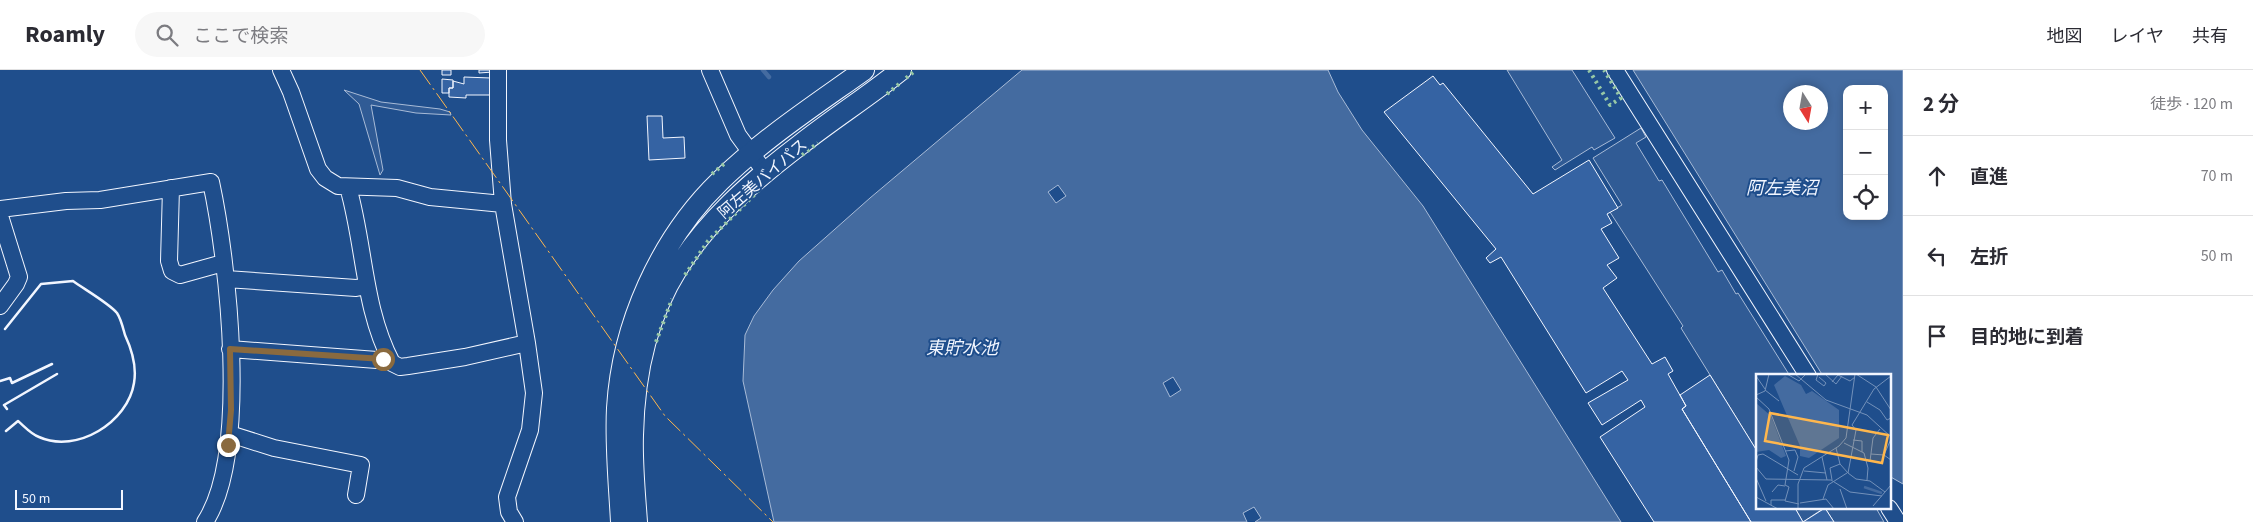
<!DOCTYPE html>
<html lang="ja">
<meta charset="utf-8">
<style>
:root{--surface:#fff;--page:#f7f7f7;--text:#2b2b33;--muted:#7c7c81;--line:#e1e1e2}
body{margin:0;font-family:"Source Sans 3","Noto Sans JP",sans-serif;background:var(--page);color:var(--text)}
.controls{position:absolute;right:15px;top:15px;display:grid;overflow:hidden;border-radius:10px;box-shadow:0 2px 8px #0003}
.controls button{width:45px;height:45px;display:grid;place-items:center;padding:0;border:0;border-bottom:1px solid var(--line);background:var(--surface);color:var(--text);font:25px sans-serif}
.compass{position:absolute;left:1783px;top:15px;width:45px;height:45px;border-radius:50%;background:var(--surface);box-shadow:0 2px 8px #0003;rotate:169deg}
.scale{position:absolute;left:15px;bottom:12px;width:108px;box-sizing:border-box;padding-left:5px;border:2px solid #f2f6ff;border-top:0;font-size:14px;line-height:18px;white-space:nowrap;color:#f2f6ff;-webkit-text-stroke:4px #1f4e8c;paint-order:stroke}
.stop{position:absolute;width:15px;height:15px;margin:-11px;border:4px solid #8a6a3f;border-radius:50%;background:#fff}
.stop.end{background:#8a6a3f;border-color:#fff;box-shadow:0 1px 5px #0008}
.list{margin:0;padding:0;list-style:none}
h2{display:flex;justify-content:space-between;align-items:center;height:65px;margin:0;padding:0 20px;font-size:21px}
h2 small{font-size:16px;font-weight:400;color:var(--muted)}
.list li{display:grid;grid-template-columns:32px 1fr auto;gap:15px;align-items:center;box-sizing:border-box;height:80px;padding:0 20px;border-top:1px solid var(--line)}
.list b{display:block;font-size:19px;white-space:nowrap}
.list em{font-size:16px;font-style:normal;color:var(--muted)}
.icon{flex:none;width:28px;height:28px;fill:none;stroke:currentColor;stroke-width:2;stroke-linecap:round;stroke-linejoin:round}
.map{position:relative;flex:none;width:1903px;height:452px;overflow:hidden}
header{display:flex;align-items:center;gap:30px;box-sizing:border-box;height:70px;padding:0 25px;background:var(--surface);border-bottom:1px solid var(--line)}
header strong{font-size:24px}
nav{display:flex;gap:28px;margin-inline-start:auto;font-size:18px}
.search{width:350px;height:45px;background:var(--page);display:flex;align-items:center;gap:12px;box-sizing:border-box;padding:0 18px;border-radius:28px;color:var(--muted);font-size:19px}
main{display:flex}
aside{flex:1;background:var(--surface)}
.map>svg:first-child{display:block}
.built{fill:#305b95;stroke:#a8bbd7}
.water{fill:#446ba0;stroke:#a8bbd7;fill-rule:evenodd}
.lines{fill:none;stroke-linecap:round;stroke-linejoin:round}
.stream{stroke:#446ba0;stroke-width:4.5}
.building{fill:#3563a3;stroke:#f2f6ff}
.minor-casing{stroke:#f2f6ff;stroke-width:18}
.major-casing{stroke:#f2f6ff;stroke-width:22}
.minor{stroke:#1f4e8c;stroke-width:16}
.major{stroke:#1f4e8c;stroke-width:20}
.hedge{stroke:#97c8a6;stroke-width:4;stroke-dasharray:2.5 4;stroke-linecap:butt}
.wall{stroke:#f2f6ff;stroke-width:2.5}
.power{stroke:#ffb74d;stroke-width:1;stroke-dasharray:18 4 2.5 4;stroke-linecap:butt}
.route{stroke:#8a6a3f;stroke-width:6}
.labels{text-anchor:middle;stroke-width:4;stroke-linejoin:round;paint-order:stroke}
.street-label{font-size:16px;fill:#f2f6ff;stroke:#1f4e8c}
.water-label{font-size:18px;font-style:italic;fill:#f2f6ff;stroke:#1f4e8c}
.inset-river{fill:none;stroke:#446ba0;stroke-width:2.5}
.inset-road{fill:none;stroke:#7391ba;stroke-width:1}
.view{fill:#ffb74d;fill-opacity:0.15;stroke:#ffb74d;stroke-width:2.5}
.inset-edge{fill:none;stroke:#f2f6ff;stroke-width:2.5}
</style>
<header>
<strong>Roamly</strong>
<div class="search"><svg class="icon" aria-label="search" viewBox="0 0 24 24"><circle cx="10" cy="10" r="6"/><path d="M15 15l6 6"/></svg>ここで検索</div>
<nav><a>地図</a><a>レイヤ</a><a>共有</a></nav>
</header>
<main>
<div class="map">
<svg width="1903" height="452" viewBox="0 0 1903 452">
<rect width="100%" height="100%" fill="#1f4e8c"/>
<path class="built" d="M1507 0H1572L1615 68 1594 80 1592 77 1555 100 1552 97 1562 90Z
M344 20 381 32 440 39 450 42 451 45 416 43 371 35 383 100 380 105 359 34Z
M1641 58 1646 67 1636 73 1659 111 1662 110 1718 202 1722 200 1736 224 1738 223 1790 306H1757V381L1681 258 1683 256 1610 142 1622 135 1593 88Z
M1795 438H1824L1803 452Z
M1825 438H1876L1884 452H1834Z"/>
<path class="water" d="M1022 0H1328L1338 22 1362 60 1423 136 1621 452H1255L1261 448 1254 437 1243 443 1247 452H774L743 311 745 265 754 246 773 220 799 191 870 128ZM1058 115 1066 126 1056 133 1048 122ZM1173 307 1181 320 1170 327 1163 313Z
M1633 0H1903V414L1889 406V306H1823ZM1847 19H1884V146H1847ZM1790 22H1820V52H1790Z"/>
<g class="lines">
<path class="stream" d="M763 0 769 7"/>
</g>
<path class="building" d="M442 0H451V5H442Z
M479 0H493V2L479 3Z
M1433 6 1440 15 1443 13 1533 124 1589 90 1618 138 1607 144 1612 153 1601 159 1619 188 1607 195 1617 208 1603 218 1652 294 1665 287 1673 301 1668 304 1686 336 1682 339 1751 452H1654L1600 367 1645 337 1641 330 1602 355 1588 333 1628 310 1622 301 1586 323 1501 187 1490 193 1486 188 1496 179 1384 42Z
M464 7 491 8V25H466V28L449 27V18H453V11L464 14Z
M442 9 453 10V18H449V23H442Z
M647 46H662L663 68 684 67 685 88 649 90Z
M1710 305 1757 381V438H1795L1803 452 1825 438 1834 452H1751L1682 339 1686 336 1680 325Z"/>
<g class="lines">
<g class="minor-casing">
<path id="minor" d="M281 0 291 22 318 99 325 108 338 116 397 118 430 127 503 134
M498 0V70L503 134 527 273 534 323 530 360 507 427 509 442 515 452
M710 0 738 65 765 102
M1615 0 1808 306
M348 117C365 176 363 238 392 293L400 297 408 296 465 287 527 273
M171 118 169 191 172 201 180 205 223 193
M0 139 66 131 100 130 211 112C228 191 250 383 205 452
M0 146 19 207 16 214 0 236
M226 209 356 218 366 216
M230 279 377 290 389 287
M230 364 274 378 361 395 356 425
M1889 438 1898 452"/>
</g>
<g class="major-casing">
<path id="major" d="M621 452C619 414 615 376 617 338 622 255 660 169 720 111 763 69 815 35 864 0
M637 452C635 423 632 394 633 365 636 226 694 155 801 74 834 48 869 26 901 0"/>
</g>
<use href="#minor" class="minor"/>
<use href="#major" class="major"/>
<path class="hedge" d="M1589 0 1610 35 1621 28 1604 0
M906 8 916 0
M887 24 899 14
M802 85 818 73
M712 104 724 94
M685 205 708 171 759 120
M656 272 672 229"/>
<path class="wall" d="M5 259 41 214 73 211C84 219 110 234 117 243 121 249 123 258 125 265 132 280 137 296 134 313 128 352 77 384 39 367 31 364 25 357 18 351L6 361
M0 311 10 308 12 313 52 294
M7 339 4 335 57 304"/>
<path class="power" d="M420 0 665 346 773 452"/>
</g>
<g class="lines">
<path class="route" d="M228 375 231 340 230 279 383 289"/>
</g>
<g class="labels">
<g class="street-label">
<text transform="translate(762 108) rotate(-41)" y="6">阿左美バイパス</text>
</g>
<g class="water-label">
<text x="1782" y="124">阿左美沼</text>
<text x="962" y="284">東貯水池</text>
</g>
</g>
<g transform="translate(1756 304)">
<rect width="135" height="135" fill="#1f4e8c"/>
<path d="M29 2 45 11 50 20 56 17 83 36V64L53 84 44 82V72L18 11ZM0 29 15 42 30 82 25 84 13 76 0 78Z" fill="#446ba0"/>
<path class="inset-river" d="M108 113 126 119"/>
<path class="inset-road" d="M31 0 43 7 50 0M39 0 70 26 111 41 135 63M62 0 60 6 68 12 70 9 63 3M69 0 80 10 86 2M100 0 120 13 135 36M0 2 9 15M76 8 82 1 94 7 99 3M9 16 23 27M0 21 9 17 13 0M0 23 13 35 33 86 29 111 33 113 29 127 43 130M111 28 124 36 131 46 135 44M97 66 106 67V78M88 69 108 79 112 94 111 106M80 74 84 90 92 99 100 105 114 107 129 118M29 77 39 76 42 83 38 97M115 80 128 81 135 86M128 81 135 65M66 83 71 106M114 87 117 64 124 55M0 88 2 81 7 80 42 101M0 93 10 105 75 106 94 118 126 122M48 97 70 99M92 99 100 56 96 51 118 15 135 2M0 104 10 127M76 106 74 94 84 90M84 115 91 135M16 118 22 111 29 112M0 123 22 135M67 125 72 111 91 99M44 129 70 125 78 135M15 131V126H29M117 132 135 111M42 135V110L48 94 83 72 90 64 99 0"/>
<path class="view" d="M14 39 132 61 126 89 9 67Z"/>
<rect width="135" height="135" class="inset-edge"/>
</g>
</svg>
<div class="controls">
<button>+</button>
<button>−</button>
<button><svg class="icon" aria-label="locate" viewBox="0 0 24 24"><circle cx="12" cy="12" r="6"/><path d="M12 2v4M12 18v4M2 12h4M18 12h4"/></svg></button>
</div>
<svg class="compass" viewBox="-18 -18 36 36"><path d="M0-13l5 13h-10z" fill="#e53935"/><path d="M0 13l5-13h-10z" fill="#7c7c81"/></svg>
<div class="scale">50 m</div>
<div class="stop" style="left:383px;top:289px"></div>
<div class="stop end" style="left:228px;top:375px"></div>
</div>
<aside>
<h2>2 分<small>徒歩 · 120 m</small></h2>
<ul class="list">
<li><svg class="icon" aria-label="ahead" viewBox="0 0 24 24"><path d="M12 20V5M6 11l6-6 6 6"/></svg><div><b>直進</b></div><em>70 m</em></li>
<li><svg class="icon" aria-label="left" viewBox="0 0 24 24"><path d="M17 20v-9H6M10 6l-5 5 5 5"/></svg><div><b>左折</b></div><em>50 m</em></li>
<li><svg class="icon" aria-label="arrive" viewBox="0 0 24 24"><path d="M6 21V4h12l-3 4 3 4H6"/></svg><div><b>目的地に到着</b></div></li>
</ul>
</aside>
</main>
